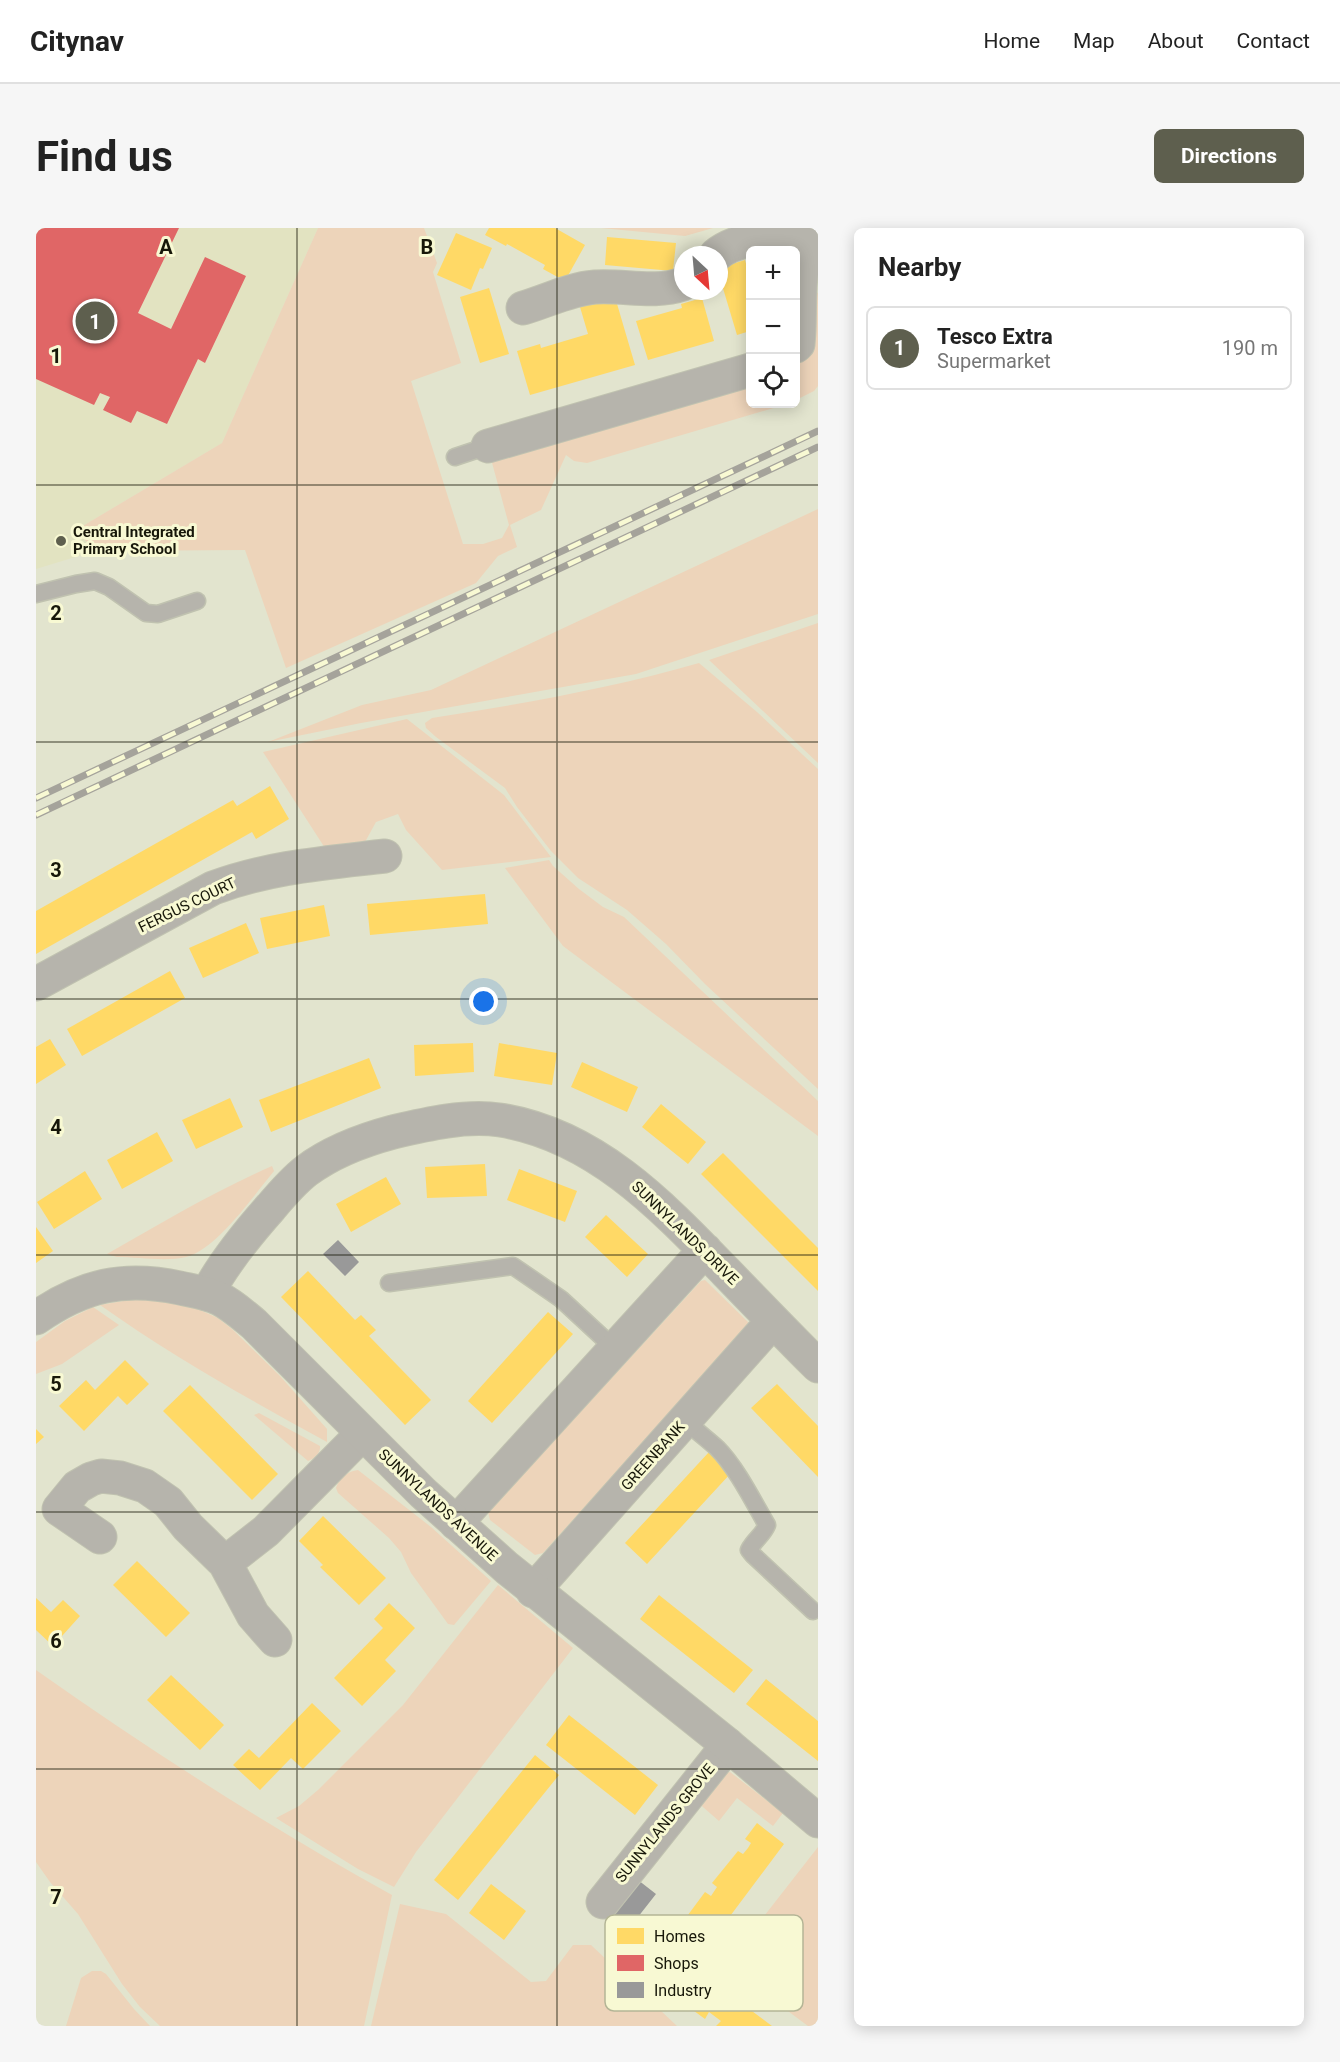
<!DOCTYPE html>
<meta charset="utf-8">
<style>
:root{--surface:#fff;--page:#f6f6f6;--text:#222;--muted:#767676;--line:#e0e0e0;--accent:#5e5f4e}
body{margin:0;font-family:Roboto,sans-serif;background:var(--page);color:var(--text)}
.controls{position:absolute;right:18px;top:18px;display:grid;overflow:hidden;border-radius:9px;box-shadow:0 3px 15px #0003}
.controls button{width:54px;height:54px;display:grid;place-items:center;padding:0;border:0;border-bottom:2px solid var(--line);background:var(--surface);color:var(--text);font:30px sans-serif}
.compass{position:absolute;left:638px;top:18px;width:54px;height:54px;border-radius:50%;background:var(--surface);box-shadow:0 3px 15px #0003;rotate:154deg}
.you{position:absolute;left:448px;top:774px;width:21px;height:21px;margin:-15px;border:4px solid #fff;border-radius:50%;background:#1a73e8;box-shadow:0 0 0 9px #1a73e833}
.badge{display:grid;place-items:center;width:39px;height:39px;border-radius:50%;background:var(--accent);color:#fff;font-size:20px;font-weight:700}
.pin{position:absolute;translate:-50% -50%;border:3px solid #fff;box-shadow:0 2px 6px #0006}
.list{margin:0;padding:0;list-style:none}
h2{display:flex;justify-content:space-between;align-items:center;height:78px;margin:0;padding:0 24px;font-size:26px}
h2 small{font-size:20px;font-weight:400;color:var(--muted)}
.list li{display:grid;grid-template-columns:39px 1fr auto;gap:18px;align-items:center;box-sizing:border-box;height:84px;margin:0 12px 12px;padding:0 12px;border:2px solid var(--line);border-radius:9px}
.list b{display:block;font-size:22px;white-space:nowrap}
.list p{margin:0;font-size:20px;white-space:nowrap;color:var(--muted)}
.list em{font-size:20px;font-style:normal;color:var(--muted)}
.icon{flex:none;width:33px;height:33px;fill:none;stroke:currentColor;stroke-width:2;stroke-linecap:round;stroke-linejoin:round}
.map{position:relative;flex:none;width:782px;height:1798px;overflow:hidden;border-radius:9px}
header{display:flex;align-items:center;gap:36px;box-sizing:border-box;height:84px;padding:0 30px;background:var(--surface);border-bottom:2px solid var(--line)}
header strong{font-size:28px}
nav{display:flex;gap:33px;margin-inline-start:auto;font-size:21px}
.intro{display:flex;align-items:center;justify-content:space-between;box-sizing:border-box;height:144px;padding:0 36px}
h1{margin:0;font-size:42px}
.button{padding:15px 27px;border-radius:9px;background:var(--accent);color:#fff;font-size:21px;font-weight:700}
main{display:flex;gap:36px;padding:0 36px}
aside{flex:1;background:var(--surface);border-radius:9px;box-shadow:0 3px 15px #0003}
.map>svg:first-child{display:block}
.built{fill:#e2e3c1}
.green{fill:#edd4ba}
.homes{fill:#ffd966}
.shops{fill:#e06666}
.industry{fill:#999}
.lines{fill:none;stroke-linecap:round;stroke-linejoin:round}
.service-casing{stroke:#c0c2b0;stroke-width:19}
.minor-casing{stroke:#c0c2b0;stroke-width:35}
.tertiary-casing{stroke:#c0c2b0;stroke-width:35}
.service{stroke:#b6b4ac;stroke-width:16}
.minor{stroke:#b6b4ac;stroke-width:33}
.tertiary{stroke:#b6b4ac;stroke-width:33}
.rail-casing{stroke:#a5a39b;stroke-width:7}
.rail{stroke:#f8f9d3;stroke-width:4.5;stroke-dasharray:14;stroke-linecap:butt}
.grid{fill:none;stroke:#171709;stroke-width:1.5;stroke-opacity:0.55}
.poi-dot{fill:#5e5f4e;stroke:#f8f9d3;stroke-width:2}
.labels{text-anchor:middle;stroke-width:6;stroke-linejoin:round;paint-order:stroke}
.poi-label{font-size:15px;font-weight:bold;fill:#171709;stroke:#f8f9d3;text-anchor:start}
.street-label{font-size:15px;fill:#171709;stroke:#f8f9d3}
.key{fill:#f8f9d3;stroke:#b4b596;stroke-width:1.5}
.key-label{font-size:16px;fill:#171709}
.grid-label{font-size:20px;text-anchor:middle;font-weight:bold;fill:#171709;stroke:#f8f9d3;stroke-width:6;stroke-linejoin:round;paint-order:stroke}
</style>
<header>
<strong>Citynav</strong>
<nav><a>Home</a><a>Map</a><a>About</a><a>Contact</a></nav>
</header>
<div class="intro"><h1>Find us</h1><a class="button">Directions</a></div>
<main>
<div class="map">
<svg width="782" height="1798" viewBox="0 0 782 1798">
<rect width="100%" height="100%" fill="#e2e4ce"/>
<path class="built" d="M0 0H282L186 215 40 302 59 323 0 341Z"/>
<path class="green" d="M282 0H388L401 35 397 44 425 135 375 153 427 316H447L466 310 473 297 455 231 714 152V176H751L551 235 538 233 530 227 505 282 474 297 481 319 462 328 440 355 250 440 209 322 59 323 40 302 186 215Z
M565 0H677L649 8Z
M779 65H782V158L778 163 760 172V137C782 116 778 95 779 65Z
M782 281V386L600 446 325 495 232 514 326 477 395 462Z
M782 395V535L673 432Z
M663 435 721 484 782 541V861L669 756 630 716 591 682 542 650 515 623 481 579 469 560 400 509 390 500 389 495 396 490C486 476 576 460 663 435Z
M371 491 468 567 515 629 406 642 370 602 362 586 340 594 329 614 298 634 227 524Z
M513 632 517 638 543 661 567 679 588 689 607 707 782 873V908L527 718 469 640Z
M236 938 238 943C218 967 181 1021 150 1029 131 1034 101 1029 81 1029L71 1026C125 995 179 963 236 938Z
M669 1052 712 1094 711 1101 507 1325 499 1327 454 1292 452 1284 665 1053Z
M99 1071 133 1073 164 1082 182 1090 196 1101 244 1148 291 1201V1214C214 1172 136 1128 64 1077Z
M57 1079 83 1097 26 1136 0 1146V1114L29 1093Z
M223 1185 284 1218C285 1225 278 1231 272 1233L218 1187Z
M322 1242 395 1299 455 1353 418 1397 412 1396 375 1345 365 1324 353 1310 302 1265 300 1260C303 1250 312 1243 322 1242Z
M462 1357 537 1420 380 1624 358 1659 322 1641 240 1590 263 1578 282 1562 367 1477Z
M0 1442C115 1523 233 1599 356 1667L328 1798H124L104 1779 86 1756 42 1686 14 1654 0 1634Z
M694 1544 747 1585 737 1598 701 1570 683 1593 660 1573 681 1546Z
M782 1619V1798H772L690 1737Z
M364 1676 410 1686 495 1754 510 1753 537 1717H555L641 1798H335Z
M56 1743H65L70 1746 98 1781 114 1798H30L45 1750Z"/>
<path class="homes" d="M453 0H519L549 17 529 53 507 41 509 37 471 16 470 18 449 7Z
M420 5 456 20 447 41 444 40 435 62 401 47Z
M571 9 640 15 637 43 569 37Z
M709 32 714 50V103L701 107 683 47V40Z
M453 60 473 126 444 135 424 69Z
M579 69 599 137 494 167 481 123 504 116 505 120 552 106 544 79Z
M666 70 678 113 612 132 600 93 646 80 645 76Z
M234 558 253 591 220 611 216 604 0 726V683L197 572 201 578Z
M449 666 452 696 334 707 331 676Z
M288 677 294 708 231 721 224 690Z
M210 695 223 725 167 750 153 720Z
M134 743 149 770 46 828 31 801Z
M14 811 30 837 0 856V819Z
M437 815 438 844 379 848 378 817Z
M463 815 521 825 516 857 458 848Z
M333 830 345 860 235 904 223 872Z
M546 834 602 859 591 884 535 859Z
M194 870 207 899 160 921 146 892Z
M625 876 670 914 652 936 606 899Z
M121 904 137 933 86 961 71 932Z
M687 925 782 1020V1063L665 946Z
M449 936 451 968 391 970 389 939Z
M483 941 541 963 529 994 471 972Z
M49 943 66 971 18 1001 1 974Z
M350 949 365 976 315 1004 300 976Z
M570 987 612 1026 591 1049 549 1009Z
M0 999 17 1023 0 1035Z
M272 1043 319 1092 325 1087 340 1102 333 1108 395 1172 369 1197 245 1069Z
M512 1084 537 1106 456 1195 432 1173Z
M89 1132 113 1156 91 1177 82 1168 48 1203 23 1178 50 1152 59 1162Z
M741 1156 782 1198V1249L715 1180Z
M154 1157 242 1246 216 1272 127 1183Z
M0 1201 8 1209 0 1216Z
M673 1224 695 1245 611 1336 589 1315Z
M287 1288 350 1350 323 1377 284 1339 287 1337 263 1313Z
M101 1333 154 1385 130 1409 77 1357Z
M623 1367 717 1442 698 1465 604 1391Z
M0 1370 15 1384 27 1372 44 1388 17 1418 0 1402Z
M353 1375 379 1400 349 1432 360 1443 326 1478 298 1450 347 1400 338 1391Z
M135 1447 188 1497 164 1522 111 1472Z
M730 1451 782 1493V1533L710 1476Z
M276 1475 305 1503 267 1541 255 1530 224 1562 197 1537 213 1521 223 1530Z
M533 1487 622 1557 599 1587 510 1517Z
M499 1527 523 1547 422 1672 398 1652Z
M721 1595 748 1616 656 1739 628 1718 639 1704 645 1709 652 1699 646 1695 669 1664 675 1668 681 1659 676 1655 702 1623 707 1626 712 1620 715 1615 709 1611Z
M455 1656 490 1683 468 1712 433 1685Z
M675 1752 693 1766 736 1798H680L685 1793 673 1784 669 1791 654 1780Z"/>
<path class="shops" d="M0 0H143L102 85 135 101 169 29 210 48 169 135 162 131 131 196 101 183 95 195 67 182 74 169 64 165 58 177 0 151Z"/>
<path class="industry" d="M302 1012 323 1034 309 1048 287 1026Z
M602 1652 620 1666 591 1703 573 1689Z"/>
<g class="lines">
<g class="service-casing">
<path id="service" d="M419 229 452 218
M0 366 40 356 59 353 73 359 110 385 122 386 161 373
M353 1055 477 1038 525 1071 579 1121
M649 1192C659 1202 671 1211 681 1220 699 1238 715 1269 728 1292L731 1297C727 1307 718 1312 713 1322L717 1327 777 1383"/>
</g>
<g class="minor-casing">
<path id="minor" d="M680 27C703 7 747 9 777 6
M487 80C511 73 534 61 559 59 589 57 618 66 647 56
M760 118 762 116C764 98 763 82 764 64 764 43 771 19 779 0
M452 218 714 142
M0 756 177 660C234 639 289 635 349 628
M171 1066C188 1034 211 1006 235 979 246 966 257 953 270 943 295 924 327 912 357 904 391 896 429 887 464 892 559 907 626 978 690 1044 720 1075 751 1107 782 1138
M420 1295 669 1022
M64 1309 23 1281 41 1259 55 1251 65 1248 84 1250 109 1258 132 1274 152 1299 189 1335 217 1387 239 1412
M189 1335 230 1303 326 1206
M497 1363 737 1093
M567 1674 692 1517"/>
</g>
<g class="tertiary-casing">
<path id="tertiary" d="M0 1090C47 1057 88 1048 144 1060 158 1063 172 1065 184 1071 196 1077 207 1087 218 1096L387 1265 471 1340 692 1517 782 1593"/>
</g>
<use href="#service" class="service"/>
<use href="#minor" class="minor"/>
<use href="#tertiary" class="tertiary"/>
<g class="rail-casing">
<path id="rail" d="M0 570 782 203
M0 587 782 219"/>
</g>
<use href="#rail" class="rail"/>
</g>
<path class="grid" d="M261 0V1798M521 0V1798M0 257H782M0 514H782M0 771H782M0 1027H782M0 1284H782M0 1541H782"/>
<circle class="poi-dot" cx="25" cy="313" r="6"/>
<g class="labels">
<g class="poi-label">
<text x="37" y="309">Central Integrated<tspan x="37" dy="17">Primary School</tspan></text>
</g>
<g class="street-label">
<text transform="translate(151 677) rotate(-26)" y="5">FERGUS COURT</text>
<text transform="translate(649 1005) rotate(44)" y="5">SUNNYLANDS DRIVE</text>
<text transform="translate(617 1228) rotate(-48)" y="5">GREENBANK</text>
<text transform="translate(402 1277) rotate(43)" y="5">SUNNYLANDS AVENUE</text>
<text transform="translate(629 1595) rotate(-51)" y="5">SUNNYLANDS GROVE</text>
</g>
</g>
<rect x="569" y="1687" width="198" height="96" rx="9" class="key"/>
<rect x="581" y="1700" width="27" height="16" fill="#ffd966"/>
<rect x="581" y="1727" width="27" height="16" fill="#e06666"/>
<rect x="581" y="1754" width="27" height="16" fill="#999"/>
<g class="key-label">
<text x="618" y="1714">Homes</text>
<text x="618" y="1741">Shops</text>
<text x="618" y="1768">Industry</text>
</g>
<g class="grid-label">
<text x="130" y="26">A</text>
<text x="391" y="26">B</text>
<text x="20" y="135">1</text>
<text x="20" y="392">2</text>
<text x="20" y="649">3</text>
<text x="20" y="906">4</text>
<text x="20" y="1163">5</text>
<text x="20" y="1420">6</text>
<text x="20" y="1676">7</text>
</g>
</svg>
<div class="controls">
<button>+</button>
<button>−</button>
<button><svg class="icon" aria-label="locate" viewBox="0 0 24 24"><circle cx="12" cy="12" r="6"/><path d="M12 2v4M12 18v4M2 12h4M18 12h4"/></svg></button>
</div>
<svg class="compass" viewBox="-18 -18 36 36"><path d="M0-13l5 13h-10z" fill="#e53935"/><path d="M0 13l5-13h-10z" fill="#767676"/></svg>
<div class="you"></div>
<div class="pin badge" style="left:59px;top:93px">1</div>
</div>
<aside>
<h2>Nearby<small></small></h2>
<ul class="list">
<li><span class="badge">1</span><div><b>Tesco Extra</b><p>Supermarket</p></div><em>190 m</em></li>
</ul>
</aside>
</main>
